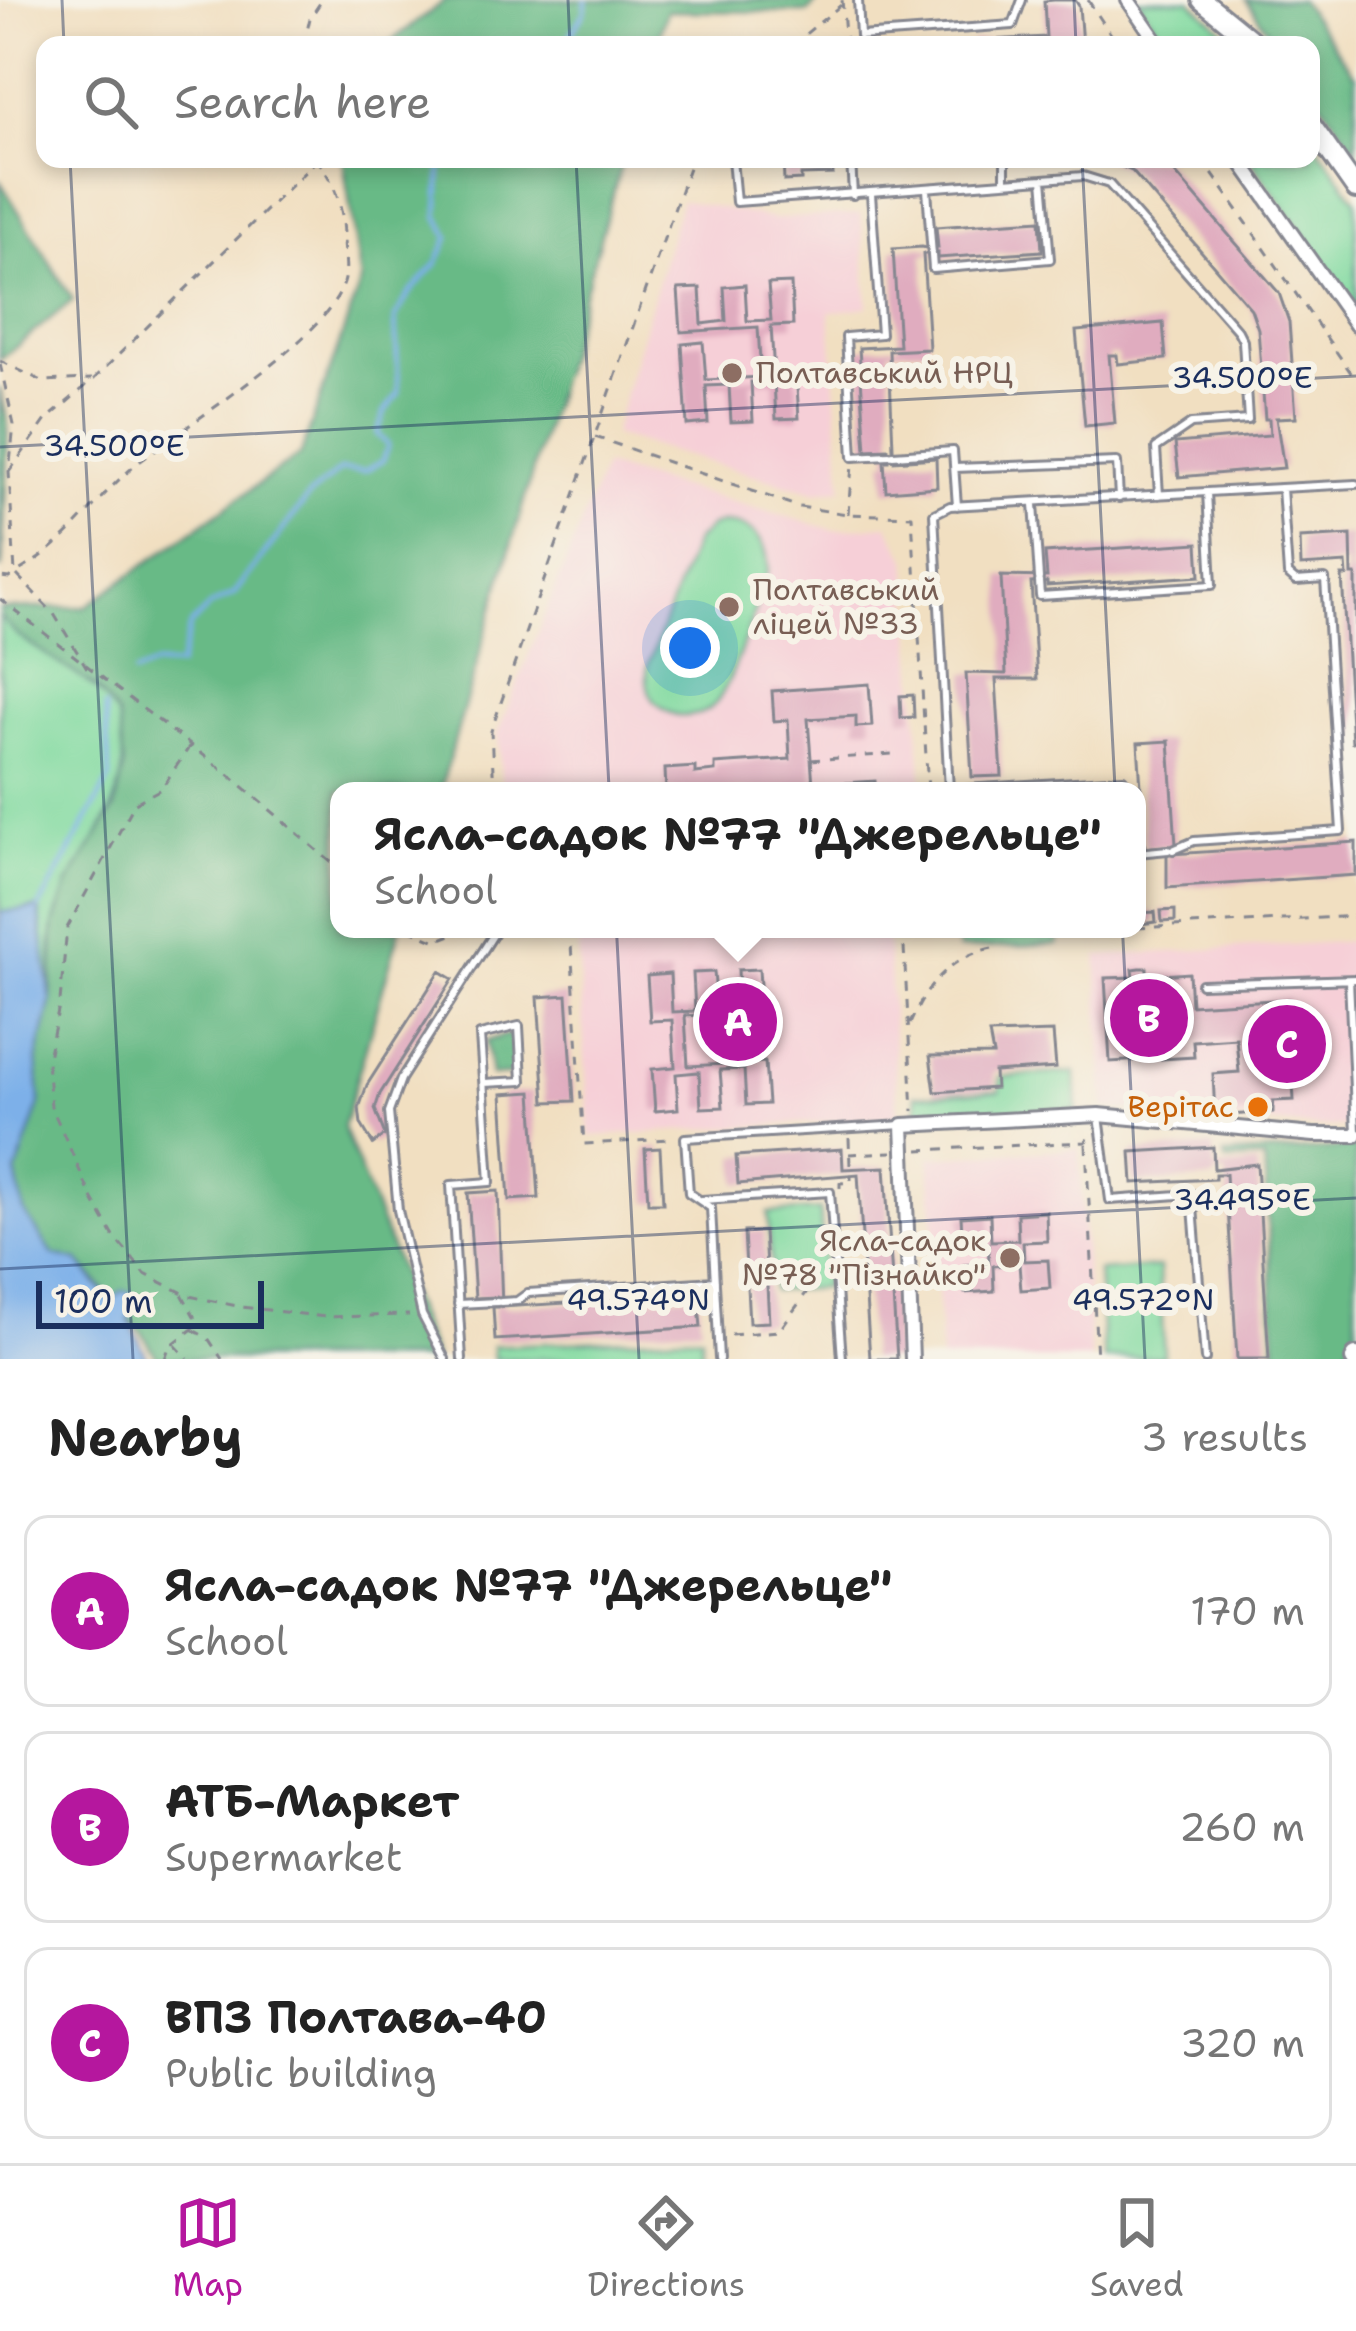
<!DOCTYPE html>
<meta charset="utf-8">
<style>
:root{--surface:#fff;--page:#f6f6f6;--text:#222;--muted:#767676;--line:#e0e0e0;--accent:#b5179e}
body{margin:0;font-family:"Shantell Sans",sans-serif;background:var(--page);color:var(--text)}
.scale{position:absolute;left:36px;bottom:30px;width:228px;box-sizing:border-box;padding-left:12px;border:6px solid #1b2f5e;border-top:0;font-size:33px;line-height:42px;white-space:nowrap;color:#1b2f5e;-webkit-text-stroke:9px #f7f3e8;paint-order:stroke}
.you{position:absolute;left:690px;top:648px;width:42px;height:42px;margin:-30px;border:9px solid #fff;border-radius:50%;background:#1a73e8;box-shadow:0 0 0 18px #1a73e833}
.badge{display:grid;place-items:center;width:78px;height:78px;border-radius:50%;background:var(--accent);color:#fff;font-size:39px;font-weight:700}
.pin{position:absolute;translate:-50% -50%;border:6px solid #fff;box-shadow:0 3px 12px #0006}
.popup{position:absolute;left:330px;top:782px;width:816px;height:156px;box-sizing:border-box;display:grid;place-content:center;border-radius:24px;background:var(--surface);filter:drop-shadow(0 3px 9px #0005);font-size:39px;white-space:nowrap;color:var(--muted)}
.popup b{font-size:45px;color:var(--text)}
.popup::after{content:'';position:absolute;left:50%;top:100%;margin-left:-24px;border:24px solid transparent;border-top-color:var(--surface)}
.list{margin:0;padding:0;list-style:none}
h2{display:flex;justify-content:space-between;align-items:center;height:156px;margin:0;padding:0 48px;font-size:51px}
h2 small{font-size:39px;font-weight:400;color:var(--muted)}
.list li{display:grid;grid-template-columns:78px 1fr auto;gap:36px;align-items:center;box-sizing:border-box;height:192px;margin:0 24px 24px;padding:0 24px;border:3px solid var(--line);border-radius:24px}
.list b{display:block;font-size:45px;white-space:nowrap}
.list p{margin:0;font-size:39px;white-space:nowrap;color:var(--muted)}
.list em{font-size:39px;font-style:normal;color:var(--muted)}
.icon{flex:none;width:66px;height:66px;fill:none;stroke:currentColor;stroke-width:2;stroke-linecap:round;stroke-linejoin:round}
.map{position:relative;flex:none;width:1356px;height:1359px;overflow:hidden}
.search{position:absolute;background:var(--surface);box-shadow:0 6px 18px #0003;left:36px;right:36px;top:36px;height:132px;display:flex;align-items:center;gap:30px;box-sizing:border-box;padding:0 42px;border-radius:24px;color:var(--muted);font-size:45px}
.sheet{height:804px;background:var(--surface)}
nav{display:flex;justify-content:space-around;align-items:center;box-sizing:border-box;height:168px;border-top:3px solid var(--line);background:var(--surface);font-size:33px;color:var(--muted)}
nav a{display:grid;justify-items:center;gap:6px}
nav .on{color:var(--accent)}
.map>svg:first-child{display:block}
.built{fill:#f6cfd7}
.green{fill:#81daa0;stroke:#4e847f;stroke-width:3}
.forest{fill:#68ba86;stroke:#427472;stroke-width:3}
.water{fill:#7db0e9;stroke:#4c70a4;stroke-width:3}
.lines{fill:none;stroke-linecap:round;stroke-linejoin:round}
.stream{stroke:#7db0e9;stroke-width:4.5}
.building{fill:#e0acbf}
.service-casing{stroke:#868790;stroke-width:12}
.minor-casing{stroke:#868790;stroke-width:18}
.secondary-casing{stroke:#868790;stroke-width:24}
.path{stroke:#868790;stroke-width:3;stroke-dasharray:9 9;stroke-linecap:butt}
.service{stroke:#fff;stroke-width:6}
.minor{stroke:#fff;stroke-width:12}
.secondary{stroke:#fff;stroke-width:18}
.ticks{fill:none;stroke:#1b2f5e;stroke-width:3;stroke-opacity:0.45}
.education-dot{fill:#8d6e63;stroke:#f7f3e8;stroke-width:4.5}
.food-dot{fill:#e8710a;stroke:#f7f3e8;stroke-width:4.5}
.labels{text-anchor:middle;stroke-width:12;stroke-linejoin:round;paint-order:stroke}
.education-label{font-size:30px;fill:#785e54;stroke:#f7f3e8;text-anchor:start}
.food-label{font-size:30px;fill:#c56008;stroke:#f7f3e8;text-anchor:end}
.ticks-label{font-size:30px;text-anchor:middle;fill:#1b2f5e;stroke:#f7f3e8;stroke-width:12;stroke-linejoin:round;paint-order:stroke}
</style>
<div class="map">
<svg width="1356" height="1359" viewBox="0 0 1356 1359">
<rect width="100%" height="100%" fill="#f7f3e8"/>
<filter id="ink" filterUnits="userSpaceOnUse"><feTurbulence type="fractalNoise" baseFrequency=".00833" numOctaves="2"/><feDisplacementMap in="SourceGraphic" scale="24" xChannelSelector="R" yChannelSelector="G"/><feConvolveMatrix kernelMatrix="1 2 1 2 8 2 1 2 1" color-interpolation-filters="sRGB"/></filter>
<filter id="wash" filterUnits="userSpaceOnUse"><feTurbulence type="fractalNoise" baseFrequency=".004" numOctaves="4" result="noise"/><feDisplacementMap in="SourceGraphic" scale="48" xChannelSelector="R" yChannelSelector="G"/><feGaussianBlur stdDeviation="2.7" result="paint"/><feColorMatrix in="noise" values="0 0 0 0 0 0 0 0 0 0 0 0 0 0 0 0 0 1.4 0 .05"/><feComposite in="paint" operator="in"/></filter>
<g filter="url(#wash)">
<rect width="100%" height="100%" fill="#f1dfc1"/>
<path class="built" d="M681 200 774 219 861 214 868 307 830 312 842 489 814 492 613 435Z
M604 466 834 530 888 525 907 559 923 791H502L498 732Z
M577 929H887L898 1117 590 1136Z
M1356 941V1127H1313L1104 1108 1097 956Z
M1079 1149 1091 1359H941L930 1157Z"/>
<path class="green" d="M1138 0H1190L1240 45H1169Z
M1311 137 1356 200V308L1250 159H1311Z
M722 523C751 523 769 540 768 570 757 600 734 683 715 704 701 718 678 720 662 708 648 698 645 682 648 665L695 541 711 526Z
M0 617C34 653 87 670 115 712 121 722 121 735 123 747 128 813 74 859 56 918 48 943 52 976 51 1002L39 909 0 912Z
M958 929H1057L1058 944 959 949Z
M1075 1072 1077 1110 917 1118 916 1095 1000 1091V1077Z
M820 1210 825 1288 773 1291 768 1213Z
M1159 1267 1164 1356 1104 1359 1098 1271Z
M701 1335 702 1359H494L493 1346Z"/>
<path class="forest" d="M446 0H819L808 12 667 11 656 45H386Z
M1246 0H1300L1356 76V150L1311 89V45H1278Z
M343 159H623L440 791H339V929H400L343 1127 435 1359H158L142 1333 79 1261 53 1255 24 1212 16 1172 40 1103 37 1060 51 1002 54 925 68 884 115 808 124 767 118 716 95 687 17 635 0 617V609L85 607 301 454 361 281Z
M0 181 73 300 0 360Z
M0 388 8 425 2 568H0Z
M509 1034 513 1038 514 1070 511 1075 491 1076 486 1041Z
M1356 1147V1333L1342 1359H1276L1264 1159 1225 1161 1224 1155Z"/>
<path class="water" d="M39 908 51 1002 37 1060 40 1103 16 1173 24 1212 53 1255 78 1261 111 1302 121 1291 130 1292 135 1305 128 1319 148 1359H0V912Z"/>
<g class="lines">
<path class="stream" d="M564 45 585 12 586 0
M134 674 155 665 179 666 190 626 210 606 234 594 309 496 340 470 365 471 383 461 388 445 377 434 385 411 399 393 395 318 409 294 437 263 449 237 438 216 441 167 458 159
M39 908 110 778 105 707"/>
</g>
<g id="blocks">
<path class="building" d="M1054 0H1075L1079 6 1082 45H972V41L1046 37 1044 1Z
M783 159H833V174L801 175V180L784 181Z
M1104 159H1163L1279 293 1289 322 1296 417 1276 418 1284 468 1179 477 1175 443 1270 435 1269 419H1265L1258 329 1251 309 1132 171Z
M1040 220 1042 251 938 258V253L932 254V248H938L936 227Z
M922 247 930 249V254H923L929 349 889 351 893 448 894 461 936 458 937 487 886 491 884 461H889L888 449 866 450 859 348 899 346 893 249Z
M791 283 793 325 771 326 774 374 796 372 799 418 776 419 774 381 751 382 753 421 731 422 729 385 706 386 708 423 687 425 682 344 703 342 706 380 761 377 758 327 681 332 678 289 700 288 702 324 726 321 724 287 745 285 747 321 771 320 768 284Z
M1163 323 1166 359 1118 364 1117 355H1109L1115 423 1085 426 1076 331Z
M1351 535 1352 575H1356V741L1352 742 1342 576H1347L1346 563 1301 566 1300 538Z
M1198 543 1200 576 1047 586V582L1031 583 1037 679H996L1002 776 972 777 966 673 1006 674 1001 576 1047 577 1045 553Z
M869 684 872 726 856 727V716L808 719 813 785 875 781 876 791H666L665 769 695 767V773L715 771V764L790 759 788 720 774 721 772 691Z
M913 695 914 717 901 718 900 696Z
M1169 741 1176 845 1173 846V854L1356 842V875L1167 888V846L1145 848 1138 743Z
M1175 910V921L1162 922 1161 911Z
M1155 912 1156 922 1140 924 1139 913Z
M1140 968H1147V976L1189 973 1191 1005 1288 999 1294 1100 1273 1101V1112L1215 1116 1213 1074 1239 1072 1236 1038 1193 1041 1194 1057 1110 1062 1105 978 1134 977 1133 969Z
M759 969 764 1050 743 1051 740 1013 685 1016 688 1066 765 1062 768 1104 746 1105 744 1069 720 1070 723 1107 701 1108 699 1072 676 1074 678 1109 655 1111 652 1069 675 1067 672 1020 650 1021 647 976 670 974 672 1012 695 1011 693 973 714 972 717 1008 740 1007 738 970Z
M440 971 453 979 380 1094 375 1109 385 1135 373 1144 361 1124 359 1108 367 1085Z
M567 995 574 1101 545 1102 538 997Z
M1053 1032 1056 1068 994 1072 995 1088 935 1092 930 1056 993 1055 989 1034Z
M532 1092 539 1198 509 1200 502 1094Z
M1213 1147 1214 1169 1257 1164 1269 1359H1237L1226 1174H1215V1179L1133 1183 1131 1152Z
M660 1148 663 1203H648L645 1149Z
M842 1149 843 1169 885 1167 897 1359H870L858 1174 738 1184 736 1156Z
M498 1191 502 1307 698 1295 701 1327 495 1340 493 1307H497L496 1297 475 1298 468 1193Z
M1046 1212 1047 1241 1023 1242 1024 1261 1048 1260 1050 1288 1021 1290 1019 1264 993 1266 994 1291 965 1293 964 1265 989 1263 988 1244 963 1246 961 1217 990 1215 991 1241 1018 1240 1017 1214Z
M764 1231 769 1322 749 1323 744 1232Z"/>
</g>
</g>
<g filter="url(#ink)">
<use href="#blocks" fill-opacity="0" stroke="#868790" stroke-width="3"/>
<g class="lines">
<g class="service-casing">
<path id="service" d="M858 0 860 36 1013 25 1022 0
M732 159 736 202 1083 176 1109 184 1238 331 1243 341 1248 420 1191 424 1156 448 1159 495
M851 159 853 195
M1005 159V182
M927 189 933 269 1050 259 1043 179
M871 194 881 334 846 337 853 457 889 455
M893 455 953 451 957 506
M955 468 1117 462 1119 498
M1034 504 1039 578
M1039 582 1040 596 1212 585 1207 492
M1124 791 1123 779 949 790 934 514 950 506 1356 484
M1173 850 1194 841 1341 831 1325 579 1296 581 1288 574 1282 488
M1137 853 1168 850
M1349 980 1356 1132
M1201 984 1356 979
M1099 1116 1110 1200 1192 1194 1205 1359
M702 1200 830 1192 842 1359
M501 1302 517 1301 528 1293 715 1281
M458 1304 497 1302
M445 1359 422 1315 398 1210 389 1112 401 1079 497 929
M462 1359 451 1185 490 1182 480 1035 519 1026 522 1081 484 1083
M719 1359 711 1208 689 1193 685 1138 903 1125"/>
</g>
<g class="minor-casing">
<path id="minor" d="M1128 0 1159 45
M1239 159 1356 325
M912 1359 903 1125 1099 1115 1314 1135H1356"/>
</g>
<g class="secondary-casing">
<path id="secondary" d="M1202 0 1251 40
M1311 125 1356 189
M1355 1359 1356 1357"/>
</g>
<path class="path" d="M842 0 846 45
M1088 0 1118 45
M304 45 310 18 322 0
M792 45 846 1
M1202 159 1356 380
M0 361 42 381 92 379
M0 364 14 425 9 472 15 573 9 578 0 577
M595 437 799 507 848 514 912 516 928 791
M9 472 46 420 94 379 318 159
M848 514 852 465
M0 599 232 777 339 869
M87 668 54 614 15 573C69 544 87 507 131 469 182 425 324 343 344 283 348 271 344 251 344 238 344 210 335 183 318 161
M190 746 161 789 135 803 67 928 60 1002 47 1062 51 1106 91 1196 113 1235 145 1274 189 1296 242 1307 326 1317 409 1315
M811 760 893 754
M381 791 382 789
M494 791 491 731 692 159
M1137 928 1356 916
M409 929 436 941 466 929
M570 929 584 1144 671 1139
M903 929 913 1111
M1059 932 1113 929
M910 1024C927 985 949 957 992 948
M849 1138 850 1166
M1086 1144 1097 1359
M919 1150 1086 1142 1090 1133
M849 1154 892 1152
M840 1188V1183L851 1182V1176
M193 1330 208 1338 222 1359
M731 1335 779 1331 809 1289
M175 1345 188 1359
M165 1359 169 1347 195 1327 194 1316 182 1294"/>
<use href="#service" class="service"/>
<use href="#minor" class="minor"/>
<use href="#secondary" class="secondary"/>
</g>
</g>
<path class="ticks" d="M62 0 64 45M568 0 570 45M1074 0 1076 45M70 159 133 1359M576 159 639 1359M1082 159 1145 1359M0 447 1356 376M0 1269 1356 1198"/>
<g class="education-dot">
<circle cx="732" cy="373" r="12"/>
<circle cx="729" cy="607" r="12"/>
<circle cx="1010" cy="1258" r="12"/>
</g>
<circle class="food-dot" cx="1258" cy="1107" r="12"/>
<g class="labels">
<g class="education-label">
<text x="756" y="383">Полтавський НРЦ</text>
<text x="753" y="600">Полтавський<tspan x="753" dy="34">ліцей №33</tspan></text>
<text x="986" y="1251" text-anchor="end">Ясла-садок<tspan x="986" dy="34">№78 "Пізнайко"</tspan></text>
</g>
<g class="food-label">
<text x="1234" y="1117">Верітас</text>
</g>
</g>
<g class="ticks-label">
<text x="1242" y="388">34.500°E</text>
<text x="114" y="456">34.500°E</text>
<text x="1242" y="1210">34.495°E</text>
<text x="638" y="1310">49.574°N</text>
<text x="1143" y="1310">49.572°N</text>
</g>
</svg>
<div class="scale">100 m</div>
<div class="you"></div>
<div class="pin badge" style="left:738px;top:1022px">A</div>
<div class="popup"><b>Ясла-садок №77 &quot;Джерельце&quot;</b>School</div>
<div class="pin badge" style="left:1149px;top:1018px">B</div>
<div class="pin badge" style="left:1287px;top:1044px">C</div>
<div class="search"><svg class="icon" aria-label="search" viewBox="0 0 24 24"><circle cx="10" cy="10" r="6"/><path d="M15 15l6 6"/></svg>Search here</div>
</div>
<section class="sheet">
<h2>Nearby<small>3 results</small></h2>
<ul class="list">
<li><span class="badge">A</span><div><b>Ясла-садок №77 &quot;Джерельце&quot;</b><p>School</p></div><em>170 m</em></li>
<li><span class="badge">B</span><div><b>АТБ-Маркет</b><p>Supermarket</p></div><em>260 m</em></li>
<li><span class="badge">C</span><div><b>ВПЗ Полтава-40</b><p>Public building</p></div><em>320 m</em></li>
</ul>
</section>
<nav>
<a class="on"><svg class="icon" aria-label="map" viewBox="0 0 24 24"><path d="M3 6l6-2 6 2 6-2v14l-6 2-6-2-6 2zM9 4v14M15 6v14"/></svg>Map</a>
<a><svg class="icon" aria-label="directions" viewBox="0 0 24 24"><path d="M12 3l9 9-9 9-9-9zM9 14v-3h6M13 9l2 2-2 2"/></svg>Directions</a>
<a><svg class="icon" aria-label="saved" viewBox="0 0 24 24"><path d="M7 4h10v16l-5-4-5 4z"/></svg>Saved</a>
</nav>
